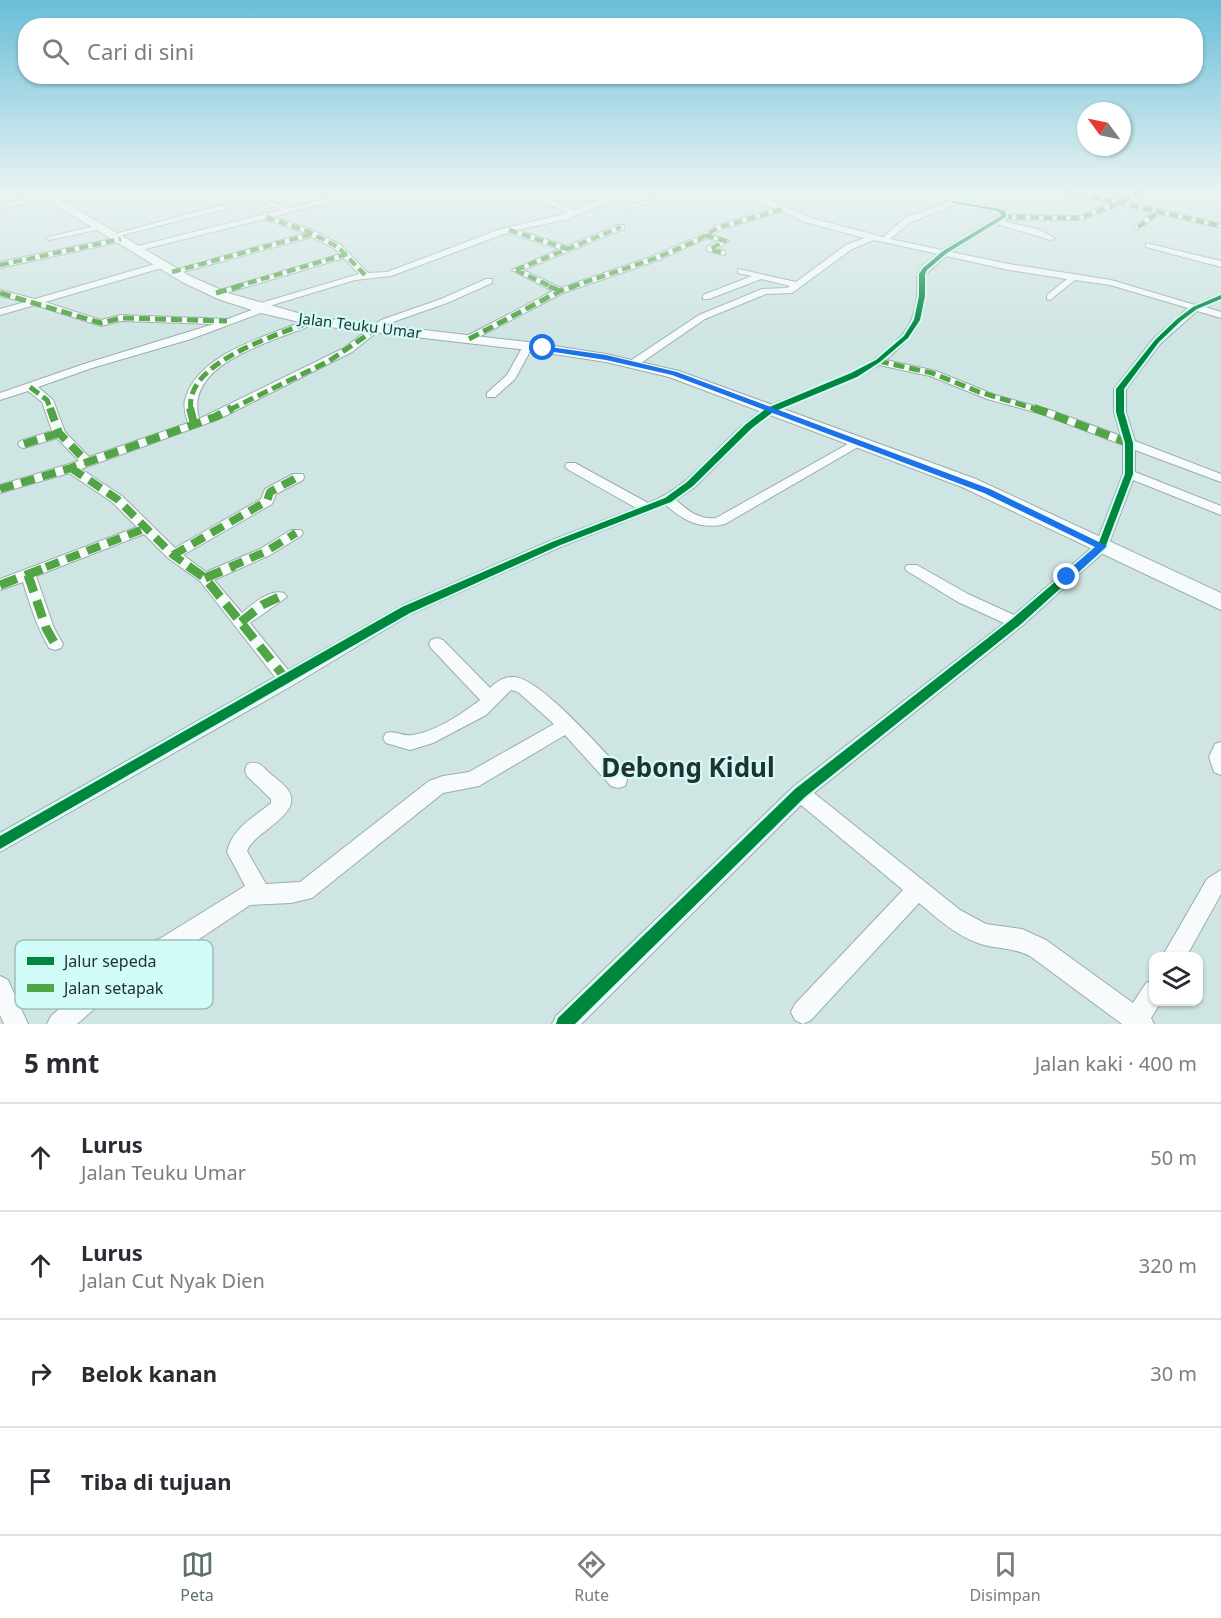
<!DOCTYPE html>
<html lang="id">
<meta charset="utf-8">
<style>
:root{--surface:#fff;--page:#f7f7f7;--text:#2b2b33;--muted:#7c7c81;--line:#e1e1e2;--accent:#5f716f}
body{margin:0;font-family:"Noto Sans",sans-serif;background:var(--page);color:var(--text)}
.controls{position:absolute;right:18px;bottom:18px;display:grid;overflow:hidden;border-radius:12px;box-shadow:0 2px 4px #0004}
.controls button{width:54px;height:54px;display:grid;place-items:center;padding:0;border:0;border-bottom:2px solid var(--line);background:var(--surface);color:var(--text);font:30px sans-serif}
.compass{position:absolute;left:1077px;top:102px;width:54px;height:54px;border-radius:50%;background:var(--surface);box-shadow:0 2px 4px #0004;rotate:303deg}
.stop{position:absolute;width:18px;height:18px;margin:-14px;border:4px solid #1a73e8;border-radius:50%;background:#fff}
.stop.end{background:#1a73e8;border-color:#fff;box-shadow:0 2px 6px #0008}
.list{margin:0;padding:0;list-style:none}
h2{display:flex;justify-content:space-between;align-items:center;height:78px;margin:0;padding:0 24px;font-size:26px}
h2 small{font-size:20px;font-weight:400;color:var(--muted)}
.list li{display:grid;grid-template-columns:39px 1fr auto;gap:18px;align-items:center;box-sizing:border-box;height:108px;padding:0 24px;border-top:2px solid var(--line)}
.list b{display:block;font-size:22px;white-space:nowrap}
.list p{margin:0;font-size:20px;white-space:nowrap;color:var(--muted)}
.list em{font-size:20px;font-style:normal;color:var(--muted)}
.icon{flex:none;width:33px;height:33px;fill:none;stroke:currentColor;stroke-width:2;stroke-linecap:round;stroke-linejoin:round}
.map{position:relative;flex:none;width:1221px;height:1024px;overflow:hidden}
.search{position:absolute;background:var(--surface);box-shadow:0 2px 4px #0004;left:18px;right:18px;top:18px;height:66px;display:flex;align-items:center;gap:15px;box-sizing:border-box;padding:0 21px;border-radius:24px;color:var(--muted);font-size:22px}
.sheet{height:510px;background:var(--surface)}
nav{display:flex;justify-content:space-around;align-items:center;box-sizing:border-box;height:84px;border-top:2px solid var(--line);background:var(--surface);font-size:16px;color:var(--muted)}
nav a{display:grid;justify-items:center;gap:3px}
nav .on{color:var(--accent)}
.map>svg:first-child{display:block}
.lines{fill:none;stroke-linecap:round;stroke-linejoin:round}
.street-casing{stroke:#9bacab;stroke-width:2}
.secondary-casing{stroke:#9bacab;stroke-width:2}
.street{fill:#f8fbfb;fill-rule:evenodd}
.secondary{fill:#f8fbfb;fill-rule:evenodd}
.rail{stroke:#c2c9c8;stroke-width:2;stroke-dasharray:1.5 4;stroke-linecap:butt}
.quiet-far3{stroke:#50a544;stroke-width:4.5;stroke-dasharray:9 4.5;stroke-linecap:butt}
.quiet-far2{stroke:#50a544;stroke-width:5;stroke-dasharray:11 5;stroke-linecap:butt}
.quiet-far1{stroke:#50a544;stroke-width:8;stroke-dasharray:14 8;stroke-linecap:butt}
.quiet{stroke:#50a544;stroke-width:9;stroke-dasharray:18 9;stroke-linecap:butt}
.cycleway-casing{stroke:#d2fcf7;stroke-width:4}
.cycleway{fill:#00873e;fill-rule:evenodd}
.route{fill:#1a73e8}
.labels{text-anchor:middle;stroke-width:4.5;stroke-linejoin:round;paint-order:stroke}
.far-street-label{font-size:15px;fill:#223231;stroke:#d2fcf7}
.near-quarter-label{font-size:26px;font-weight:bold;fill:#223231;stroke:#d2fcf7}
.key{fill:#d2fcf7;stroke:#9dbfbc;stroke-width:1.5}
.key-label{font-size:16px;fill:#223231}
</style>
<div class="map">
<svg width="1221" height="1024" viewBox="0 0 1221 1024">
<rect width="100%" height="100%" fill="#cfe5e3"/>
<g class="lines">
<g class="street-casing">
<path id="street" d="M0 190H13L0 194Z
M359 190H372L273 217 310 229 341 245 368 273 387 272 498 230 568 213 518 190H528L574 210 612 194 633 190 568 219 517 230 567 246 618 225H624V229L523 270 561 288 653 256 695 238 714 226 775 209 735 190H745L752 193 794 190 759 196 811 218 883 237 905 218 950 201 962 190H969L959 201 1001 208 1007 211V215L1079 216 1112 203 1061 190H1075L1119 201 1137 190H1146L1127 202 1221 224V228L1160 214 1138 229H1135V225L1153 213 1120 205 1080 220 1005 219 1002 221 1037 229 1055 238 1051 240 997 224 951 252 1009 264 1111 280 1195 305 1221 294V300L1205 307 1221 312V318L1197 311 1161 343 1126 389V412L1135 441 1221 474V482L1135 450V472L1221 506V515L1133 480 1107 549 1022 626 814 793 960 910 986 924 1022 929 1046 940 1133 1003 1146 983 1154 980V1002H1161L1151 1018 1154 1024H1122L1030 956C1015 948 999 949 984 945 959 938 938 919 919 903L811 1020 803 1024 795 1020 791 1012 795 1004 903 890 801 805 581 1024H552L556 1016 793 787 1004 623 958 602 907 571 905 568 907 565H917L968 594 1014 615 1096 544 1123 474V445L1042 414 987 399 930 376 879 365 858 377 774 412 753 428 695 487 676 500C688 511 700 520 716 518L855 440 859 439 865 443 725 524C701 530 684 521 666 505L560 547 411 614 293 685 0 852V833L275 677 200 581 168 558 144 534 36 576 54 628 63 644 61 648 55 650 49 648C37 627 30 605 23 582L0 590V579L137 527 112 502 69 473 0 493V485L79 461 57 438 24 448 20 447 18 444 20 441 52 431 42 402 28 391 0 400V393L84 364 214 324 121 321 101 326 35 305 0 315V309L25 302 0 296V290L35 299 162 262 165 263V267L45 302 101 320 121 315 228 319 254 309V305L359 274 344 258 219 295 211 293 340 254 335 249 312 237 172 275 168 272 306 233 264 219 137 251H134V247L281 210 266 204V200L289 208ZM956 204 1000 214 942 250 890 239 911 222ZM782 211 805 222 864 238 846 245 796 282 738 269V273L752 276 703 295V299H709L761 279 790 286 787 288 762 289 699 315 630 361V365H638L705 319 766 294 792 293 852 249 874 240 938 254C931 259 921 265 918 273 916 280 918 289 917 296 916 309 912 323 903 334 877 367 831 381 793 396 784 400 773 403 764 409 722 436 696 485 648 503L575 463H567L565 466 567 469 636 508 550 541 401 606 288 670 250 623 287 597 284 593C269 589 253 604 242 613L214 580 270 555 301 536 303 533 301 530H291L260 549 206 572 183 555 272 504 276 494 303 480 304 477 303 474H293L265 489 261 499 175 548 122 496 81 469 219 419 352 352 387 324 447 303 492 283V279H486L441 299 381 320 344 348 199 419C186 371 248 350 283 336 294 332 308 328 317 321L309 319C269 336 198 352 185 400 183 407 186 416 188 423L89 457 65 432 53 400 38 387 92 368 191 339 266 311V307L355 280 391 276 504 234 508 233 560 249 512 270 553 291 465 337V341L469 342 563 293 659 260 707 238 718 241 707 247V251L725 255V251L717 249 729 241 712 235 720 230ZM946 256 1009 270 1067 279 1047 295V299L1050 300 1075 280 1110 285 1188 308 1153 339 1114 389V412L1121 436 1050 410 995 395 936 371 886 360C919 330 927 320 926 274Z
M690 190H704L630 208 626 206Z
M45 194H48V198L0 209V205Z
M222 205 226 207 225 209 115 237 111 235Z
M98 225 102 227 101 229 49 240 45 238Z
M121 237 125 239 124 241 0 268V262Z
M1146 243 1221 261V267L1146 247Z
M528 343 533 346 515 379 495 397H487V393L507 375 523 346Z
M437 638 443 640 490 688C496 682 505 676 515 677 542 680 604 752 625 774L627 780 625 786 618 788 611 786 565 735 479 786 443 793 312 898 291 903 250 905 174 956 141 968 77 1024H47L51 1016 125 952 161 938 245 886 227 852C232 828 253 818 271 803V799L247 776 245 770 247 764C257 761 261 764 267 771 274 777 283 783 288 790 305 814 253 832 247 851L266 884 300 882 429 781 443 776 469 772 554 724 518 692 511 690 486 715 433 743 410 750 386 743 383 738 386 733C396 730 403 737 413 735 436 731 462 714 480 700L431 648 429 644 431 640Z
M1221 742V775L1214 772 1209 757 1215 744Z
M1221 870V894L1186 957H1162L1207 879Z
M0 976 8 980 28 1024H4L0 1015Z"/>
</g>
<g class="secondary-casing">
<path id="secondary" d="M31 190H44L190 276 228 293 312 317 528 342 606 354 679 371 976 479 1221 593V610L962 487 669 377 606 362 528 350 312 325 261 313 218 299 182 282Z"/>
</g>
<use href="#street" class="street"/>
<use href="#secondary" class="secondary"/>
<path class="rail" d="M1068 190 1221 225"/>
<path class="quiet-far3" d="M1064 190 1221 226
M266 217 307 231 338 247 365 275
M1003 217 1080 218 1122 202 1143 190
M1138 227 1158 212
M509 230 568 249
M705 235 725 241 710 249 722 253
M0 265 121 239
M516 270 621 227
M516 270 552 287
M172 272 312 234
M235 287 347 254
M571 287 656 258 698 240 717 228 782 209"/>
<path class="quiet-far2" d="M549 286 560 291
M0 293 101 323 121 318 227 321
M216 293 240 286
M469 339 560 291 575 286
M878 361 932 373 979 392 1039 410
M30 387 47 400 51 410
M191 410C183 362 279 335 312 321
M229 410 329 361 376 329"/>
<path class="quiet-far1" d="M50 408 59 433 87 462
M190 408 194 424
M1034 408 1129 443
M24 444 59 433
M71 468 117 499 173 555 190 567
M0 489 71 468 215 417 232 408
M173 555 267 501 270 492 298 477
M46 567 146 528
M230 567 265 552 296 533"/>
<path class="quiet" d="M188 566 205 578 287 680
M28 575 46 628 55 644
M205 578 234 566
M0 585 50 566
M241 622 262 605 279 597"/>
<g class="cycleway-casing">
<path id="cycleway" d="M952 201 1000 209 1006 212V217L947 253 927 270 925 274V296L920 320 908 338 880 362 857 377 773 412 752 428 693 486 671 502 558 546 410 613 0 849V836L402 607 552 542 665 498 687 482 746 424 767 408 851 373 876 360 904 336 914 320 919 296V274L923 268 943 251 1001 216V214L997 211 954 203H952Z
M1221 295V299L1197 309 1181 321 1159 342 1124 389V412L1133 443V474L1105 548 1020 625 805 797 575 1024H556L558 1018 795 789 1012 619 1098 545 1125 474V443L1116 412V389L1155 340 1177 319 1193 307Z"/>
</g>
<use href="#cycleway" class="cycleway"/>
</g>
<linearGradient id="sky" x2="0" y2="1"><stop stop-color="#68bed9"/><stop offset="0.57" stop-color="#e9f3f2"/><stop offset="1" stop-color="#e9f3f2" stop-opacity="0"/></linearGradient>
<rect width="1221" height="334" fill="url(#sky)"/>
<path class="route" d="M543 346 606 355 677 372 990 489 1107 546 1071 579H1064V574L1095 547 984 493 672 375 606 360 541 350Z"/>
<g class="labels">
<g class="far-street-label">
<text transform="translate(360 326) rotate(7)" y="5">Jalan Teuku Umar</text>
</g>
<g class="near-quarter-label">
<text x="688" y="777">Debong Kidul</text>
</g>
</g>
<rect x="15" y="940" width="198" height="69" rx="9" class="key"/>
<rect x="27" y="957" width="27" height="8" fill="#00873e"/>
<rect x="27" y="984" width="27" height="8" fill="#50a544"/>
<g class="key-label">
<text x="64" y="967">Jalur sepeda</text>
<text x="64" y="994">Jalan setapak</text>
</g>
</svg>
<div class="controls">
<button><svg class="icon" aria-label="layers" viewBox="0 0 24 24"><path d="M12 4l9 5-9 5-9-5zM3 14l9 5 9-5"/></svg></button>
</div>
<svg class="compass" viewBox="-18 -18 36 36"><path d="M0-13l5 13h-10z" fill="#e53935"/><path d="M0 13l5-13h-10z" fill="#7c7c81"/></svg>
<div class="stop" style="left:543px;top:348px"></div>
<div class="stop end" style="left:1067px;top:577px"></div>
<div class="search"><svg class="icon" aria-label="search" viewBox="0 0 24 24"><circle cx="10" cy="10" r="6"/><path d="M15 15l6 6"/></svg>Cari di sini</div>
</div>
<section class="sheet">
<h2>5 mnt<small>Jalan kaki · 400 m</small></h2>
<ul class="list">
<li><svg class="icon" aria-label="ahead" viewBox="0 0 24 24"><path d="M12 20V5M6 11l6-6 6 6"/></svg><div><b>Lurus</b><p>Jalan Teuku Umar</p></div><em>50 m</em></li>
<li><svg class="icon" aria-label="ahead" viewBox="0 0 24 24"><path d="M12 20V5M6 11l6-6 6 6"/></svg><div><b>Lurus</b><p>Jalan Cut Nyak Dien</p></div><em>320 m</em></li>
<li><svg class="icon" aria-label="right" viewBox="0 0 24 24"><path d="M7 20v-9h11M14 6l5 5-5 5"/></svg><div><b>Belok kanan</b></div><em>30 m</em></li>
<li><svg class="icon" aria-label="arrive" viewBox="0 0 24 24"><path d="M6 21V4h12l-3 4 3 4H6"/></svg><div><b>Tiba di tujuan</b></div></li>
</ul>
</section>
<nav>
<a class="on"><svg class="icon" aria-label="map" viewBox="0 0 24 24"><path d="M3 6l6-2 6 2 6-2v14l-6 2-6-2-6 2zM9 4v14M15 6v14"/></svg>Peta</a>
<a><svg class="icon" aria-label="directions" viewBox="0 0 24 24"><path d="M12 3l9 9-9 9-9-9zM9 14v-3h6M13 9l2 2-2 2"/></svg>Rute</a>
<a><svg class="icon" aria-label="saved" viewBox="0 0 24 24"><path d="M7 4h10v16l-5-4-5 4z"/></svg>Disimpan</a>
</nav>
